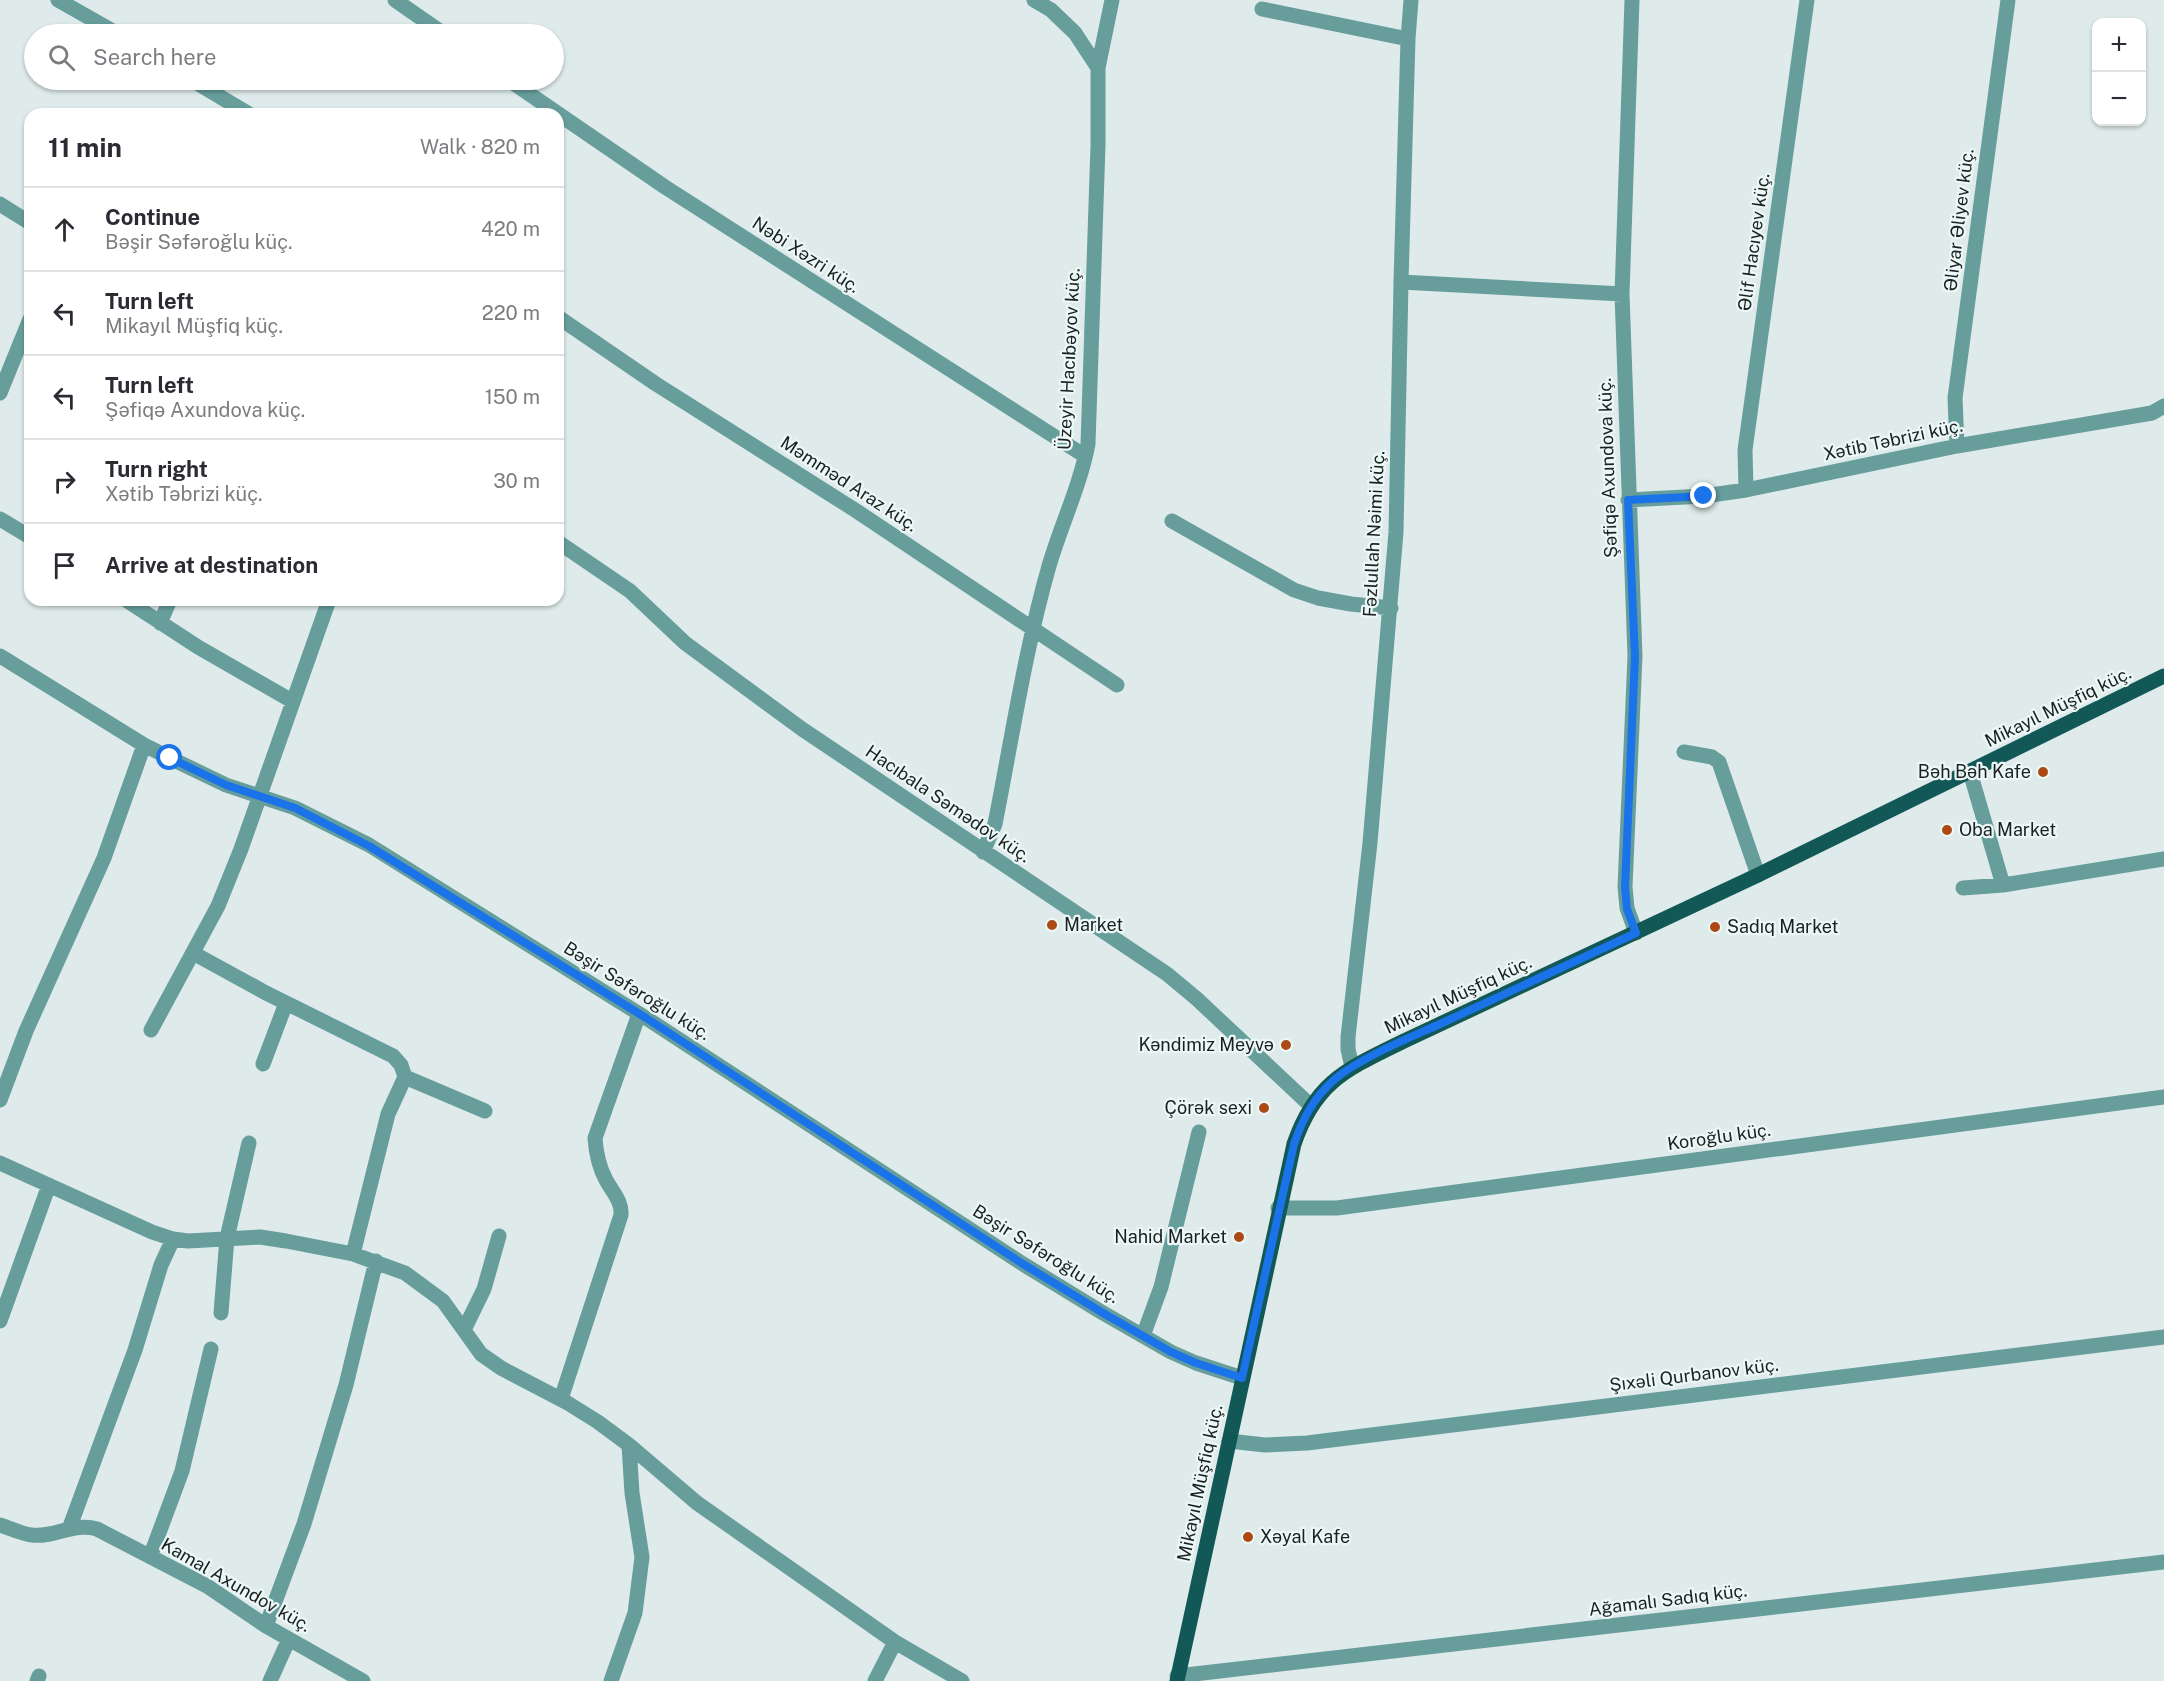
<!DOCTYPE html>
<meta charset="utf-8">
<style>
:root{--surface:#fff;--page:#f7f7f7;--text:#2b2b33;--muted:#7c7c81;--line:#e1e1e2}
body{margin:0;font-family:"Public Sans",sans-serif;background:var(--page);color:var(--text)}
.controls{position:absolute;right:18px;top:18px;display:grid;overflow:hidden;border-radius:12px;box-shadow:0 2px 4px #0004}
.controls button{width:54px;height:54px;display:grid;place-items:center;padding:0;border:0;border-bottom:2px solid var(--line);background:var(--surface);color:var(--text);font:30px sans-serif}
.stop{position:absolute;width:18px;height:18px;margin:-14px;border:4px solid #1a73e8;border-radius:50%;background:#fff}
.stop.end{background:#1a73e8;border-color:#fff;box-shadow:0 2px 6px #0008}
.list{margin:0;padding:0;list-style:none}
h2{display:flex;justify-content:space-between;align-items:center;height:78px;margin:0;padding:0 24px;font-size:26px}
h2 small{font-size:20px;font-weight:400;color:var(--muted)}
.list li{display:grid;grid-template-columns:39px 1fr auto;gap:18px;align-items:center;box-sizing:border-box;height:84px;padding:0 24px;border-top:2px solid var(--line)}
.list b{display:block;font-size:22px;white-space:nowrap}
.list p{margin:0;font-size:20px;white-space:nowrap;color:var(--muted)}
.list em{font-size:20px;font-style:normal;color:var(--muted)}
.icon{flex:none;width:33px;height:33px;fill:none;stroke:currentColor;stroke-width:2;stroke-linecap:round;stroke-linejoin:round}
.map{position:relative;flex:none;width:2164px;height:1681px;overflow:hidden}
.search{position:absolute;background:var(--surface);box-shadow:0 2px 4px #0004;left:24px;top:24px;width:540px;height:66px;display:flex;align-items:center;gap:15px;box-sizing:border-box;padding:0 21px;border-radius:33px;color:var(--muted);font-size:22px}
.panel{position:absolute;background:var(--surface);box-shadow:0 2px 4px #0004;left:24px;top:108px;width:540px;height:498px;border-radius:18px}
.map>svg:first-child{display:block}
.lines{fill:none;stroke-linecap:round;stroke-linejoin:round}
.minor{stroke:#679e9c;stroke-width:15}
.major{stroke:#125857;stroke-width:15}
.route{stroke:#1a73e8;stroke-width:8}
.poi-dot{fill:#ad4915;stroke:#ebf8f7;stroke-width:2}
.labels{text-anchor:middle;stroke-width:4.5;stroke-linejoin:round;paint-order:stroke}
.street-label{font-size:18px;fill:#1c2020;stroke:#ebf8f7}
.poi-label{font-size:18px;fill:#1c2020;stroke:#ebf8f7;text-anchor:end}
</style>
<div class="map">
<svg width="2164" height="1681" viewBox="0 0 2164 1681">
<rect width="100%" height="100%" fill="#deebea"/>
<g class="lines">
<path class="minor" d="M58 0 118 34
M395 0 444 34
M1034 0 1051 10 1075 33 1098 68
M1632 0 1622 294 1635 656 1625 887 1627 908 1636 933
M1262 9 1408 39
M192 80 249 114
M509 80 665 187 1085 456
M0 204 30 223
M1401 282 1622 294
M558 317 656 384 855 510 1117 685
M0 393 30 319
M1957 446 1955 398 2008 0
M1746 490 1745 450 1807 0
M1628 500 1704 496 1746 490 1957 446 2152 413 2164 406
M0 519 30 537
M1172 521 1294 590 1318 598 1351 604 1391 608
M558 542 630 591 685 643 802 729 1167 974 1197 999 1311 1106
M126 600 198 647 292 701
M160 623 170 600
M0 656 144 745 170 758 226 785 295 808 369 845 646 1018 1023 1264 1103 1313 1171 1352 1196 1363 1242 1378
M1684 752 1712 757 1719 762 1758 875
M1970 772 2003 885 2164 859
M983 852 995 824C1012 738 1025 650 1049 566 1061 525 1080 486 1088 444L1098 145V68L1112 0
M1963 888 2003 885
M193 953 266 993 393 1056 401 1065 405 1077 388 1114 353 1254
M151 1030 218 906 241 849 329 600
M263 1064 286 1003
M1352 1067 1348 1049V1037L1370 843 1396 532 1401 282 1408 39 1411 0
M405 1077 485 1111
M0 1100 26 1031 104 858 144 745
M0 1163 152 1232 173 1239 188 1241 260 1237 286 1241 353 1254 405 1273 443 1301 481 1354 501 1368 566 1402 598 1422 629 1445 697 1503 895 1642 962 1681
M1278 1208H1337L2164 1097
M221 1313 227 1238 249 1143
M0 1321 49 1185
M464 1330 484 1289 499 1236
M1143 1336 1161 1287 1199 1132
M561 1399 621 1215C622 1201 613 1193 606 1180 599 1167 596 1154 595 1138L639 1014
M1229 1441 1265 1445 1307 1443 2164 1337
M0 1525C10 1528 21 1534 32 1535 54 1538 74 1522 97 1529L207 1586 266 1626 363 1681
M69 1529 135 1350 161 1265 173 1239
M150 1557 182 1471 211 1349
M266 1626 304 1524 346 1385 376 1261
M1177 1676 2164 1562
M37 1681 39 1676
M270 1681 289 1639
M611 1681 635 1613 642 1557 632 1493 629 1445
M875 1681 895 1642"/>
<path class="major" d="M1177 1681 1294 1144C1316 1080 1348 1069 1404 1041L1758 875 2164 676"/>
</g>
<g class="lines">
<path class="route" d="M170 758 226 785 295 808 369 846 646 1018 1023 1264 1103 1313 1171 1352 1196 1363 1242 1378 1294 1144C1303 1118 1314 1097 1335 1079 1360 1058 1409 1038 1440 1024 1505 994 1571 963 1636 933L1627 909 1625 887 1635 656 1628 500 1704 496"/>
</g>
<g class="poi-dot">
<circle cx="2043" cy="772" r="6"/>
<circle cx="1947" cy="830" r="6"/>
<circle cx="1052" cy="925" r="6"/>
<circle cx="1715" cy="927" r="6"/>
<circle cx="1286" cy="1045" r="6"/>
<circle cx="1264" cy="1108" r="6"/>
<circle cx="1239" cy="1237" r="6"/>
<circle cx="1248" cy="1537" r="6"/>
</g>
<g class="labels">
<g class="street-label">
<text transform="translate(1959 220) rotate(-83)" y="6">Əliyar Əliyev küç.</text>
<text transform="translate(1754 242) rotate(-82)" y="6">Əlif Hacıyev küç.</text>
<text transform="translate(806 255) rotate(33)" y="6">Nəbi Xəzri küç.</text>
<text transform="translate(1069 359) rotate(-87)" y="6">Üzeyir Hacıbəyov küç.</text>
<text transform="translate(1893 440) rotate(-12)" y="6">Xətib Təbrizi küç.</text>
<text transform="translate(1608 468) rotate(-92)" y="6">Şəfiqə Axundova küç.</text>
<text transform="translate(849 484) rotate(33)" y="6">Məmməd Araz küç.</text>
<text transform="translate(1374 534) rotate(-87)" y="6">Fəzlullah Nəimi küç.</text>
<text transform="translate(2058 707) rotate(-26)" y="6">Mikayıl Müşfiq küç.</text>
<text transform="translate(948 804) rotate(34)" y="6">Hacıbala Səmədov küç.</text>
<text transform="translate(637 991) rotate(32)" y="6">Bəşir Səfəroğlu küç.</text>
<text transform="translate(1458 995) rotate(-25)" y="6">Mikayıl Müşfiq küç.</text>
<text transform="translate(1719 1137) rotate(-8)" y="6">Koroğlu küç.</text>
<text transform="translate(1046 1254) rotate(32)" y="6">Bəşir Səfəroğlu küç.</text>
<text transform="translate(1694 1375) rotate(-7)" y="6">Şıxəli Qurbanov küç.</text>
<text transform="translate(1200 1483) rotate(-78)" y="6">Mikayıl Müşfiq küç.</text>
<text transform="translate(236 1585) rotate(30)" y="6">Kamal Axundov küç.</text>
<text transform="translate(1668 1600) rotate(-7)" y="6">Ağamalı Sadıq küç.</text>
</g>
<g class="poi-label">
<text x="2031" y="778">Bəh Bəh Kafe</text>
<text x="1959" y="836" text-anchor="start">Oba Market</text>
<text x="1064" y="931" text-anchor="start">Market</text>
<text x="1727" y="933" text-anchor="start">Sadıq Market</text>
<text x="1274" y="1051">Kəndimiz Meyvə</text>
<text x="1252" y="1114">Çörək sexi</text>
<text x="1227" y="1243">Nahid Market</text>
<text x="1260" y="1543" text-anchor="start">Xəyal Kafe</text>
</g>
</g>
</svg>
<div class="controls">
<button>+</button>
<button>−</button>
</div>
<div class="stop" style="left:170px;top:758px"></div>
<div class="stop end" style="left:1704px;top:496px"></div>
<div class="search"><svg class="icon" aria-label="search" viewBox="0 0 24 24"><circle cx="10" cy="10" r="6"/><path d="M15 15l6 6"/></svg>Search here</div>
<section class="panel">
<h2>11 min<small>Walk · 820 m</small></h2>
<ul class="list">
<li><svg class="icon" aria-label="ahead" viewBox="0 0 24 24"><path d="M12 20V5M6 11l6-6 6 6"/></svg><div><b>Continue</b><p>Bəşir Səfəroğlu küç.</p></div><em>420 m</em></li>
<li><svg class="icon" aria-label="left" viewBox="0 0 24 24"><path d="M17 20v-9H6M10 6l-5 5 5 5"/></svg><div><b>Turn left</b><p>Mikayıl Müşfiq küç.</p></div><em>220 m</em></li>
<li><svg class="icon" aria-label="left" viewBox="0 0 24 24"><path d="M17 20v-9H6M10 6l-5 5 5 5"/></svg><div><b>Turn left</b><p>Şəfiqə Axundova küç.</p></div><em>150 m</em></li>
<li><svg class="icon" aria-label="right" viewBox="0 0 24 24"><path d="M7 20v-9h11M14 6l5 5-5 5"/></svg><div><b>Turn right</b><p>Xətib Təbrizi küç.</p></div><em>30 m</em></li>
<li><svg class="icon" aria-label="arrive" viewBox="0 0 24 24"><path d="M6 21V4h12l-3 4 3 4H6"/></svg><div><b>Arrive at destination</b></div></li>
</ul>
</section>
</div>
